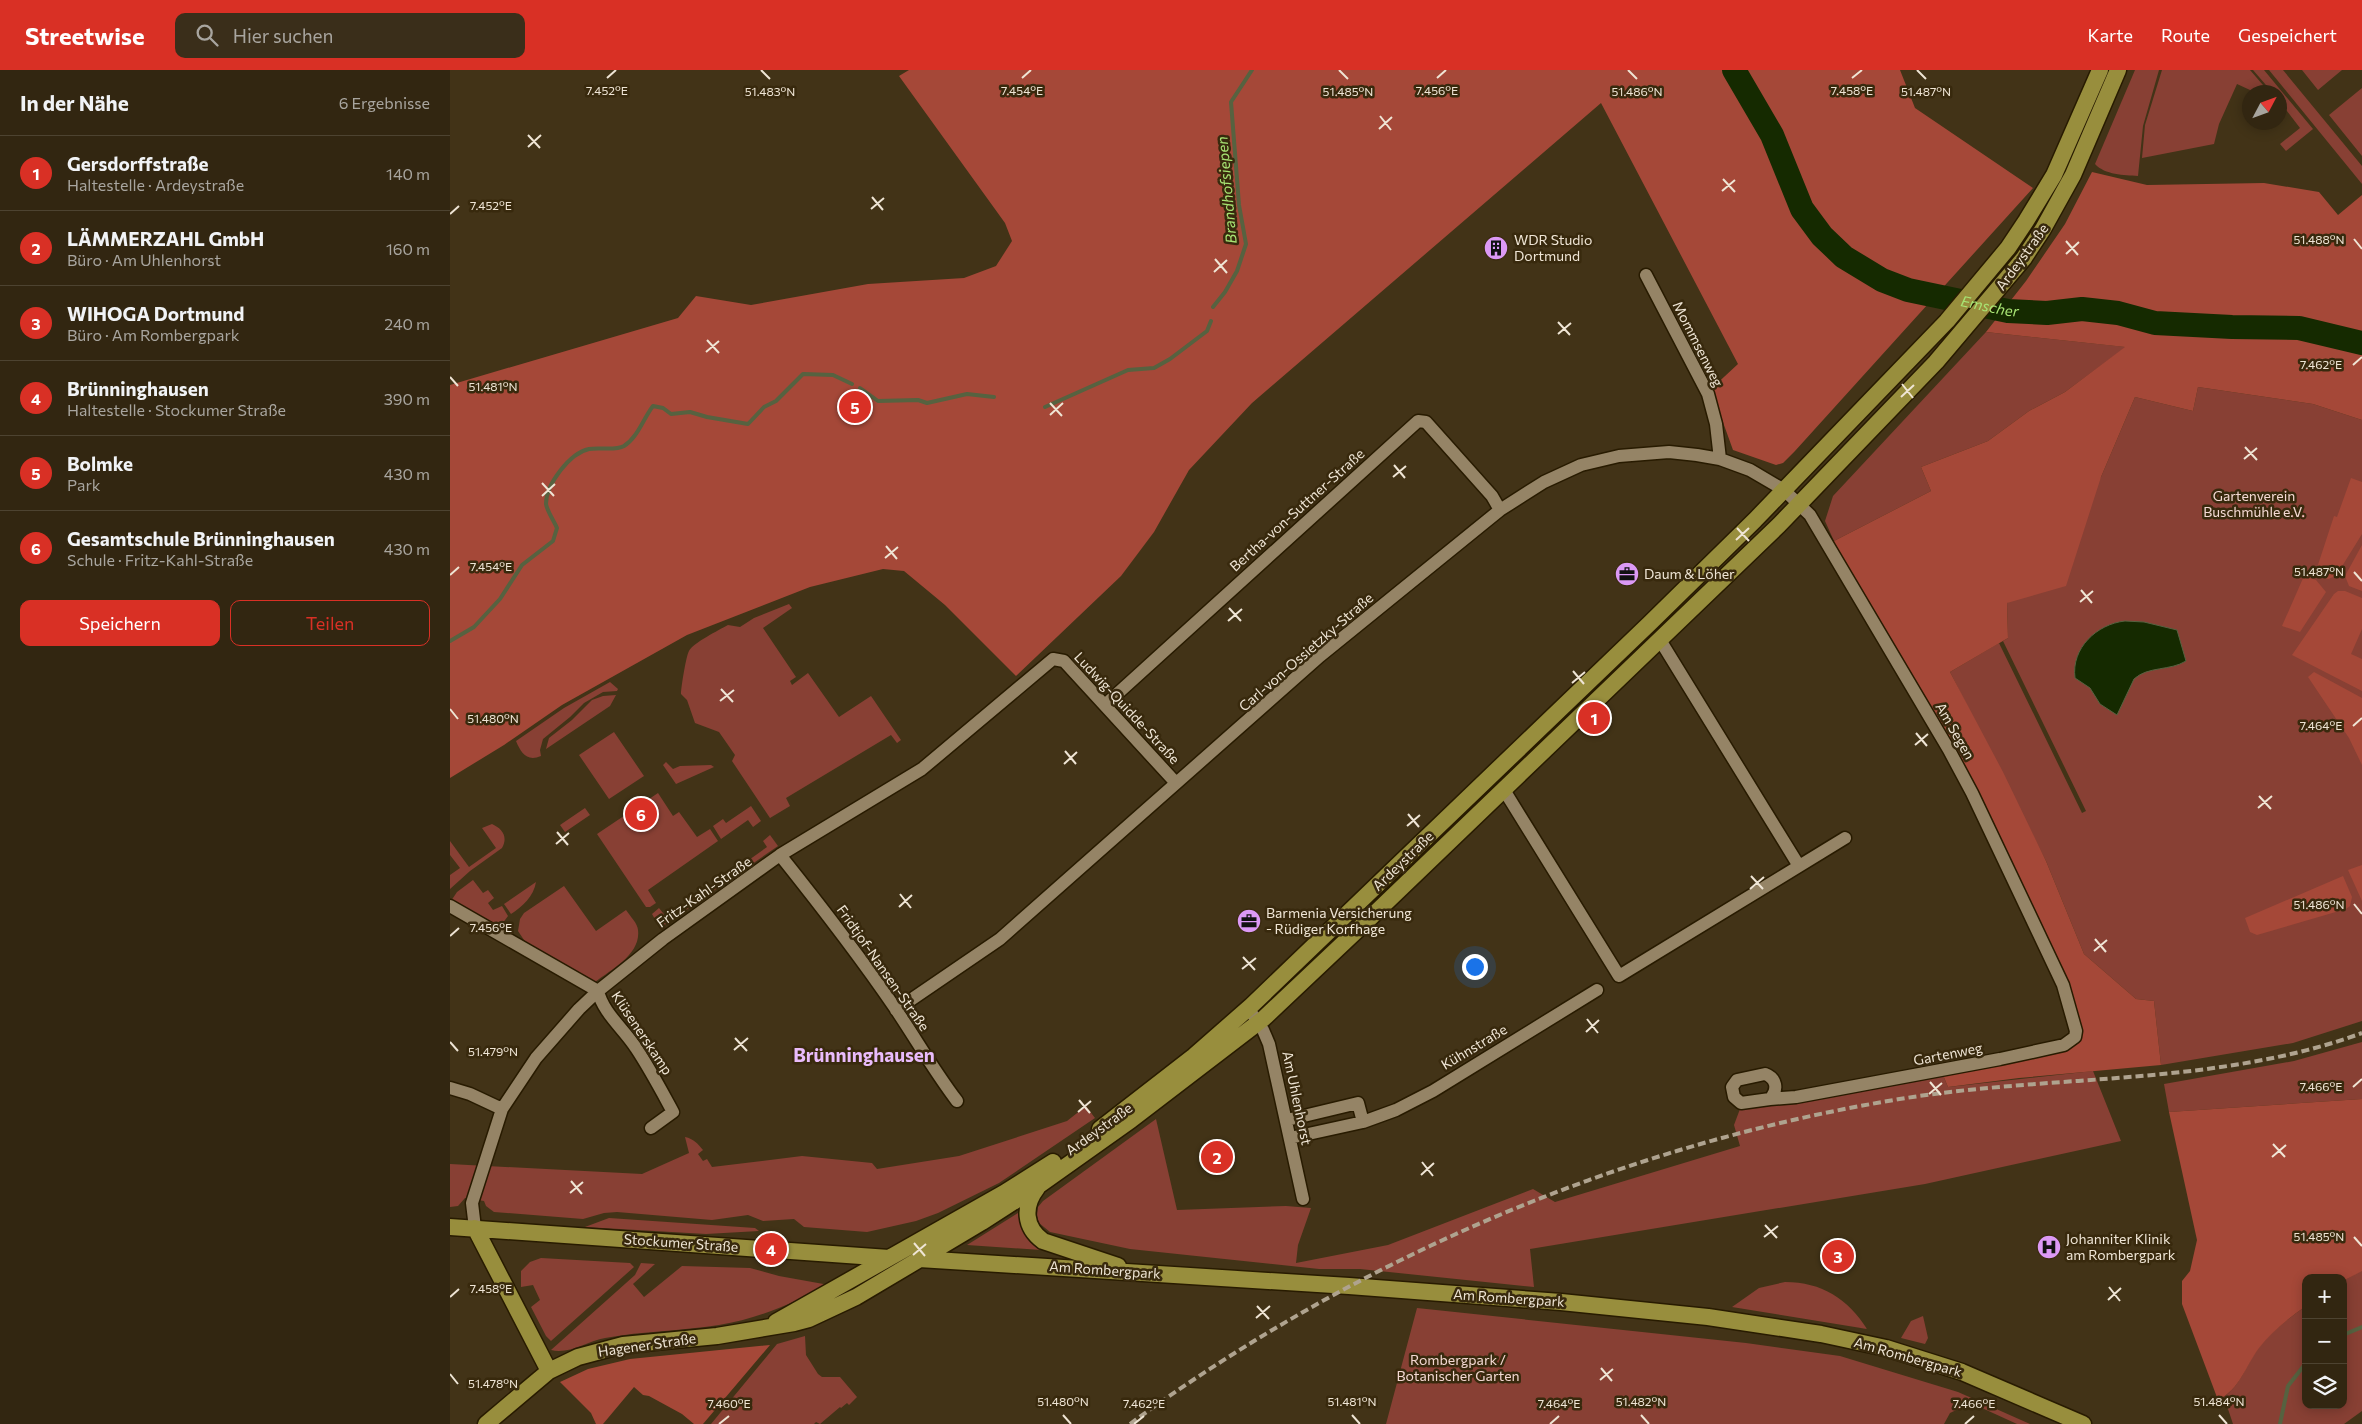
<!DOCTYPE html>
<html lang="de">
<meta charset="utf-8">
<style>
:root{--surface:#322611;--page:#3a2e1a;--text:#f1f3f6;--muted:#a8a59f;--line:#4d4331;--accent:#d93025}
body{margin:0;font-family:Commissioner,sans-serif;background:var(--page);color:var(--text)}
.controls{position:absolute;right:15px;bottom:15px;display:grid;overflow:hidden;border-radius:10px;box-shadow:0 2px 12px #0003}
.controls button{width:45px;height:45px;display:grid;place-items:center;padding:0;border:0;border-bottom:1px solid var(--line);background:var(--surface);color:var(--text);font:25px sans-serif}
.compass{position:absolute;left:1792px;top:15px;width:45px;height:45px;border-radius:50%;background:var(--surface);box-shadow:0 2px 12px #0003;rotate:49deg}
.you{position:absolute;left:1024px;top:896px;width:18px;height:18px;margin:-12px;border:4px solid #fff;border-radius:50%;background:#1a73e8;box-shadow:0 0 0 8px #1a73e833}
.badge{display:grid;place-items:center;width:32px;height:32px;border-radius:50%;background:var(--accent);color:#fff;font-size:16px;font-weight:700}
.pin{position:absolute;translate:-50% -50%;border:2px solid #fff;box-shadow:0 1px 5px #0006}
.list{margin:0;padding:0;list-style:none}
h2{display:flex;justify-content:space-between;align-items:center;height:65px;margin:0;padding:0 20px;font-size:21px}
h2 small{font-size:16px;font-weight:400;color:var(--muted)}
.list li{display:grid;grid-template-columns:32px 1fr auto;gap:15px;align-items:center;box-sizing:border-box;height:75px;padding:0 20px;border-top:1px solid var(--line)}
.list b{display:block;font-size:19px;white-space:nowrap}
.list p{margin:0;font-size:16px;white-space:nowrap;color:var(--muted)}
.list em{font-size:16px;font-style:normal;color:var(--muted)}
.actions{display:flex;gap:10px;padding:15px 20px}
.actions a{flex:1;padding:11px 0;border:1px solid var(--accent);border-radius:10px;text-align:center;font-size:18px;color:var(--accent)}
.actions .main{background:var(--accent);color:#fff}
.icon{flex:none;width:28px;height:28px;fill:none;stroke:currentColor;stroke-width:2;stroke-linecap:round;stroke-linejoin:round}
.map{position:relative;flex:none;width:1912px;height:1354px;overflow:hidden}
header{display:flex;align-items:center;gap:30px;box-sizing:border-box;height:70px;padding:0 25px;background:var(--accent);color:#fff}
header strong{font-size:24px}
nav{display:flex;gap:28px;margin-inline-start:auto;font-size:18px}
.search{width:350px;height:45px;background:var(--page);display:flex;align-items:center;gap:12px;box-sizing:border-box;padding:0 18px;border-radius:10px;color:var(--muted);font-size:19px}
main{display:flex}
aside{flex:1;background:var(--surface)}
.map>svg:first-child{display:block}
.green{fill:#884034}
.forest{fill:#a54838}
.water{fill:#152a00;stroke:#566240}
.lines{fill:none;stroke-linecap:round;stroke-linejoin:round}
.stream{stroke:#566240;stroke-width:4}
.river{stroke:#152a00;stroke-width:24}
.minor-casing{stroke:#281b00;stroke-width:15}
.major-casing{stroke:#281b00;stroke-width:19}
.minor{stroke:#958466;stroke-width:12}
.major{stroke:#988e3d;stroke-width:16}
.rail{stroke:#afa38f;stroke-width:4;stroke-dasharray:8 4;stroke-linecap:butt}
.ticks{fill:none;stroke:#efe5d5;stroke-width:2}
.labels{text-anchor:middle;stroke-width:5;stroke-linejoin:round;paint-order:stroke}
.poi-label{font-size:14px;fill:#efe5d5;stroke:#38290d;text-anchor:start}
.street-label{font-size:14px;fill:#efe5d5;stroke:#38290d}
.park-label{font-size:14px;fill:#f4d9d3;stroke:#38290d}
.water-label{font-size:15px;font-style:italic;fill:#a8e473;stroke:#38290d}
.district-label{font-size:19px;font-weight:bold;fill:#e9bbfb;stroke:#38290d}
.ticks-label{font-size:12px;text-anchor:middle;fill:#efe5d5;stroke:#38290d;stroke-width:5;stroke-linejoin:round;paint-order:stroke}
</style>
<header>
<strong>Streetwise</strong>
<div class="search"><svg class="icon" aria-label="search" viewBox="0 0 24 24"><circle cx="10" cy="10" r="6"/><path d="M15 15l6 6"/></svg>Hier suchen</div>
<nav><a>Karte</a><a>Route</a><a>Gespeichert</a></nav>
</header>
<main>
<aside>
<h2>In der Nähe<small>6 Ergebnisse</small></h2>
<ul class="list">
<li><span class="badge">1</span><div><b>Gersdorffstraße</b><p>Haltestelle · Ardeystraße</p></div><em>140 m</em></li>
<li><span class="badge">2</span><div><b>LÄMMERZAHL GmbH</b><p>Büro · Am Uhlenhorst</p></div><em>160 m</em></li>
<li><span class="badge">3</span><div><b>WIHOGA Dortmund</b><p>Büro · Am Rombergpark</p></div><em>240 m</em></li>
<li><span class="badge">4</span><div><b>Brünninghausen</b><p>Haltestelle · Stockumer Straße</p></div><em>390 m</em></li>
<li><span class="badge">5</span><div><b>Bolmke</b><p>Park</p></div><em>430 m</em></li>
<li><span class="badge">6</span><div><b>Gesamtschule Brünninghausen</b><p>Schule · Fritz-Kahl-Straße</p></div><em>430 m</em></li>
</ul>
<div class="actions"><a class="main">Speichern</a><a>Teilen</a></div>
</aside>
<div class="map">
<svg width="1912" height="1354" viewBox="0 0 1912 1354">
<rect width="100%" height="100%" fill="#423317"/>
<path class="green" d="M1685 0H1709L1693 56 1688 106C1674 105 1655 105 1645 94Z
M1712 0H1800L1819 22H1800L1799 27H1798L1800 20 1787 14 1769 54 1764 74 1692 88 1695 55Z
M1803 0H1814L1863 59 1836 81 1830 74 1850 58 1830 32V22H1822Z
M1819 0H1833L1912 96V114Z
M1852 0H1892L1868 20Z
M1912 18V86L1879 45Z
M1536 262 1676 277 1615 322 1579 341 1538 371 1471 397 1481 421 1384 471 1375 451 1383 426Z
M1748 317 1863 334 1912 350V951L1843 973 1711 995 1704 931 1686 929 1634 884 1596 791 1500 602 1549 573 1632 743 1636 741 1553 571 1558 568 1557 533 1651 407 1685 327 1743 341Z
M339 534 342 538 313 558 346 607 340 611 342 615 358 603 389 647 421 626 451 670 447 673 441 665 336 728 340 736 320 748 282 691 285 685 269 662 245 653 237 630 231 624C231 618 236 586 239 581 243 573 269 560 278 555L290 557 304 548Z
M160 612 168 619 167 621 153 622 134 633 120 647 93 669 90 680 91 686C77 692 71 683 66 671L114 638Z
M166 625 160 636 96 679 99 668 122 650 142 630 153 626Z
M164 662 194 706 159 729 129 685Z
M216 692 223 699 230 696 261 695 264 697 226 714 213 695Z
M208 723 223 746 229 742 247 767 260 759 268 771 198 820 206 833 200 837H196L147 764Z
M301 736 311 751 303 757 298 750 271 769 263 756 273 749 276 753Z
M135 738 140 745 115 762 110 755Z
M42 754C53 759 58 767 52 778L20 801 0 819V805L10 798 0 785V771L19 797 46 778 32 758Z
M320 765 328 776 210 858 202 844 209 838 217 848 317 777 313 771Z
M23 810 33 823 38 820 44 828 38 833 43 840 52 836 58 846 49 858 1 831 7 822Z
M86 812C84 826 72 837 61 844L54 834Z
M114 816 146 861 176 840C180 846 188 854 188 860 191 884 162 899 145 912L76 873 68 861 70 849 74 843Z
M1912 972V1029L1719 1042 1714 1014 1844 991Z
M1459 1001 1493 1005 1498 1017 1643 1001 1671 1071 1475 1114 1080 1179 1084 1217 910 1199H869L680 1179 600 1162 589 1153 587 1146 588 1137 593 1131 706 1049 727 1140 836 1136 861 1138 848 1175 846 1193 938 1175 1083 1119 1105 1132 1290 1076 1284 1055 1290 1039Z
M636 1036 645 1048 549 1113 488 1143 466 1151 417 1162 354 1157 344 1149 313 1151 298 1145 262 1150 167 1142 154 1143 133 1149 44 1142 36 1136 34 1131 15 1128 8 1136 0 1137V1094L192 1104 239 1083 235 1067C244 1069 247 1073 253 1080L248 1084 253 1091 257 1089 262 1097 352 1086 422 1093 427 1099 509 1086 617 1051Z
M571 1141 606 1181 517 1175Z
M159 1148 305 1158 309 1161 256 1164 135 1157Z
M91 1188 180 1193 184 1197 101 1271 96 1266 81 1237 90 1230 83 1215 71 1217V1201L80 1192Z
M191 1193 205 1194 183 1214 194 1227 232 1196 300 1198 329 1206 379 1215C343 1233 308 1249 269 1255 231 1261 193 1261 155 1268 138 1271 118 1285 101 1280L185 1205Z
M1912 1200V1341L1894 1354H1783L1774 1327C1793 1312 1796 1294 1809 1277 1822 1261 1839 1248 1856 1236V1335H1893V1211Z
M1335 1212C1372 1212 1398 1229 1417 1259L1282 1237 1309 1218Z
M967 1238 1296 1273 1390 1286 1508 1322 1580 1354H1567L1521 1333 1500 1343 1494 1354H936Z
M1473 1246 1478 1268 1475 1274 1451 1268 1461 1251Z
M355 1266 356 1285 368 1304 372 1307H390L407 1327 399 1335 397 1333 391 1338 390 1337 370 1354 366 1352 364 1354H261L327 1274Z"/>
<path class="forest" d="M459 0H1450L1465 38 1583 118 1345 381 1333 393 1326 395 1283 380 1261 319 1288 294 1151 33 802 333 739 400 704 462 671 506 566 606 495 535 454 501 433 499 360 517 237 565 112 635 54 675 0 708V315L228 248 246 226 301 235 418 214 514 208 546 196 562 171 555 153 449 6Z
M1642 102 1697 115 1814 113 1869 122 1888 145 1912 125V350L1863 334 1748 317 1743 341 1685 327 1651 407 1616 516 1557 533 1558 568 1500 602 1553 702 1596 791 1634 884 1686 929 1704 931 1711 995 1569 1008 1498 1017 1493 1005 1580 989 1622 976 1617 915 1386 480 1384 471 1481 421 1471 397 1538 371 1579 341 1615 322 1675 277 1536 262 1576 211 1615 154Z
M1901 408 1912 412V464L1886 506 1878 509 1865 504 1884 446 1887 447Z
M1912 475V521L1899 516 1895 506Z
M1854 506 1866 510 1876 522 1850 562 1832 556Z
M1888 521H1895L1912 528V559L1901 584 1912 589V621L1842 585 1884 524Z
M1864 602 1912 628V695L1899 668 1858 607Z
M1912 795V831L1898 800Z
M1893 806 1902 827 1900 836 1896 839 1807 865 1800 862 1795 848Z
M1912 1029V1201L1893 1211V1208H1856V1236C1839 1248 1821 1262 1809 1278 1795 1297 1790 1319 1768 1330L1732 1234V1211L1740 1201 1747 1170 1719 1042Z
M320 1275 253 1354H244L232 1344 199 1326 193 1325 184 1317 153 1354H146L141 1343 110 1312 138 1299 180 1289Z"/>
<path class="water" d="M1675 551 1694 552 1727 560 1736 591C1720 601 1698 596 1684 609L1667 645 1650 634 1640 618 1625 608C1621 578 1647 554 1675 551Z"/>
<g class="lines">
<path class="stream" d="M763 237 775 222 787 201 796 174 789 135 781 32 802 0
M410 318 428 331 468 330 477 333 517 324 544 327
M595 337 678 300 704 298 720 289 757 261 761 251
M0 571 24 557 50 529 72 495 103 471 107 458C104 451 97 441 96 434 96 414 120 383 139 379 150 377 165 381 174 376 188 367 193 349 203 336L213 338 221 344 240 342 257 347 298 354 314 337 326 331 353 304 383 305 402 314
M1893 1265 1912 1257
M1830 1354 1838 1316 1856 1293"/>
<path class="river" id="s1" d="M1284 0 1322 65 1352 139 1372 166 1394 187 1432 210 1458 220 1558 241 1597 243 1632 239 1668 243 1705 253 1782 257 1849 258 1912 273"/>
<g class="minor-casing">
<path id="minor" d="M1196 205 1258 324 1266 354 1270 389
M1210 570 1349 796
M656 634 968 351 976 352 1042 426 1050 440
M1054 720 1169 906 1395 768
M330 785C370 835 409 885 445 938 466 969 484 1001 507 1031
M0 836 148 921C153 943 174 959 186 978 200 999 211 1020 223 1042L201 1058
M446 940 550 869 870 586 1050 440 1094 412 1131 395 1169 386 1219 382 1247 385 1270 389 1300 400 1334 420 1360 445 1499 680 1522 723 1613 915 1626 961 1625 967 1614 975 1550 989 1346 1027 1320 1029C1329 1019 1326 1008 1315 1004L1287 1010 1282 1017 1284 1027 1291 1033 1320 1029
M803 945 813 960 819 974 853 1129
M0 1018 20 1024 52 1039
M837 1050 908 1033 913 1052
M840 1068 913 1052 946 1040 983 1021 1147 920
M25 1158 22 1133 52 1039 86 988 129 939 148 921 213 869 330 785 472 699 603 589 614 591 726 713"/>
</g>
<g class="major-casing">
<path id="major" d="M650 1059 744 986 801 936 1199 554 1305 450 1497 251 1558 178 1576 151 1604 105 1650 0
M587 1118C573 1136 574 1157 593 1171L668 1196
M0 1157 439 1188
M25 1158 99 1301
M469 1189 899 1216 1111 1232 1258 1247 1371 1264 1436 1278 1512 1302 1633 1354
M326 1252 554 1123 603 1092
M36 1354 99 1301 128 1287 173 1275 267 1266 344 1253 359 1249 406 1227 532 1152 588 1116 681 1050 813 949 920 848 1329 455 1486 292 1574 188 1593 159 1623 105 1668 0"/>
</g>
<use href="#minor" class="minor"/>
<use href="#major" class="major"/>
<path class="rail" d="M680 1354C909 1187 1176 1073 1456 1028 1607 1004 1768 1016 1912 963"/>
</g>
<path class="ticks" d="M311 0 320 9M889 0 898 9M1178 0 1187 9M1467 0 1476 9M157 8 166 0M572 8 581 0M987 8 996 0M1402 8 1412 0M930 46 941 60M929 59 942 47M78 65 90 78M78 77 91 65M1273 109 1285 122M1272 121 1285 110M422 127 433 140M421 139 434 128M0 144 9 136M1904 169 1912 179M1616 171 1628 185M1616 184 1629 172M765 189 777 203M764 202 777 190M1108 252 1120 265M1108 264 1121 253M257 270 269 283M256 282 269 271M1903 295 1912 287M0 307 8 316M1452 314 1463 328M1451 327 1464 315M600 333 612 346M600 345 613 333M1795 377 1807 390M1794 389 1807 378M944 395 955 408M943 407 956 396M92 413 104 426M92 426 105 414M1287 458 1299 471M1286 470 1299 458M436 476 447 489M435 488 448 477M1904 502 1912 511M0 505 9 497M1631 520 1642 533M1630 532 1643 521M779 538 791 551M778 551 792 539M1123 601 1134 614M1122 613 1135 602M271 619 283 632M270 631 284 620M0 639 8 649M1903 656 1912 648M1466 663 1477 676M1465 675 1478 664M615 681 626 694M614 694 627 682M1809 726 1821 739M1808 738 1822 726M958 744 969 757M957 756 970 745M107 762 118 775M106 774 119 763M1301 806 1313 819M1300 819 1314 807M450 824 461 838M1904 834 1912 844M449 837 462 825M0 866 9 858M1645 869 1656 882M1644 881 1657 870M793 887 805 900M792 899 806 888M1137 949 1148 963M1136 962 1149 950M285 968 297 981M0 972 8 981M284 980 298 968M1480 1012 1491 1025M1903 1017 1912 1009M1479 1024 1492 1013M629 1030 640 1043M628 1042 641 1031M1823 1074 1835 1087M1822 1087 1836 1075M972 1092 983 1106M971 1105 984 1093M121 1111 132 1124M120 1123 133 1112M1315 1155 1327 1168M1314 1167 1328 1156M1904 1167 1912 1176M464 1173 475 1186M463 1185 476 1174M1659 1217 1670 1231M0 1227 9 1219M1658 1230 1671 1218M807 1236 819 1249M806 1248 820 1236M1151 1298 1162 1311M0 1304 8 1314M1150 1310 1163 1299M613 1345 621 1354M902 1345 910 1354M1191 1345 1199 1354M1769 1345 1777 1354M269 1354 279 1346M684 1354 694 1346M1100 1354 1109 1346M1515 1354 1524 1346"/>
<defs>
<g id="building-disc" transform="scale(1.25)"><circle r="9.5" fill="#dc99f5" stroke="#38290d"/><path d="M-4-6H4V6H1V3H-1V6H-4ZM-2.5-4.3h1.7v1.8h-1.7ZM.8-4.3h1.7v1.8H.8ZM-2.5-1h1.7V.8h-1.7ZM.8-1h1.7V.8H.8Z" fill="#111"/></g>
<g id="office-disc" transform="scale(1.25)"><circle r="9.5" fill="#dc99f5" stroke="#38290d"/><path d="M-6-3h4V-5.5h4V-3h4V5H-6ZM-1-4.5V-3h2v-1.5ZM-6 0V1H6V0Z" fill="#111"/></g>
<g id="hospital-disc" transform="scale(1.25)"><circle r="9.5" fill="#dc99f5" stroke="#38290d"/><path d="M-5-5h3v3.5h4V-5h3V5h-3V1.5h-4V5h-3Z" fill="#111"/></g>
</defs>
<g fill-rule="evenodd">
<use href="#building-disc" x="1046" y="178"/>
<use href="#office-disc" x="1177" y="504"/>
<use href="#office-disc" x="799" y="851"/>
<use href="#hospital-disc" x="1599" y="1177"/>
</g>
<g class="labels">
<g class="poi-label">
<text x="1064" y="175">WDR Studio<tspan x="1064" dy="16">Dortmund</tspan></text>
<text x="1194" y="509">Daum &amp; Löher</text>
<text x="816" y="848">Barmenia Versicherung<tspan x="816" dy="16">- Rüdiger Korfhage</tspan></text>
<text x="1616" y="1174">Johanniter Klinik<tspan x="1616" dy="16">am Rombergpark</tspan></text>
</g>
<g class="street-label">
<text transform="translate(1572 187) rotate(-54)" y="5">Ardeystraße</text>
<text transform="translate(1248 274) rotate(63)" y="5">Mommsenweg</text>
<text transform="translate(847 440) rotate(-42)" y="5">Bertha-von-Suttner-Straße</text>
<text transform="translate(856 582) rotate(-41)" y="5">Carl-von-Ossietzky-Straße</text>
<text transform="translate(677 638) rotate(47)" y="5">Ludwig-Quidde-Straße</text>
<text transform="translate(1505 661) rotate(60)" y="5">Am Segen</text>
<text transform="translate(953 791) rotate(-44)" y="5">Ardeystraße</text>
<text transform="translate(254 822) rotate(-35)" y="5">Fritz-Kahl-Straße</text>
<text transform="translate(433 898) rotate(55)" y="5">Fridtjof-Nansen-Straße</text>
<text transform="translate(192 963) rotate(56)" y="5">Klüsenerskamp</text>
<text transform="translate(1024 977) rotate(-31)" y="5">Kühnstraße</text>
<text transform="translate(1498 984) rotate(-11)" y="5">Gartenweg</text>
<text transform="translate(847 1028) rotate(78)" y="5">Am Uhlenhorst</text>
<text transform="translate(649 1059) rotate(-36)" y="5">Ardeystraße</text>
<text transform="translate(231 1173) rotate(4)" y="5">Stockumer Straße</text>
<text transform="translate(655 1200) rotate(4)" y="5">Am Rombergpark</text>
<text transform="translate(1059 1228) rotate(4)" y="5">Am Rombergpark</text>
<text transform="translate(197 1275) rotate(-8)" y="5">Hagener Straße</text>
<text transform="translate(1458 1287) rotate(16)" y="5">Am Rombergpark</text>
</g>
<g class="park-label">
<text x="1804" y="431">Gartenverein<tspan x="1804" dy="16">Buschmühle e.V.</tspan></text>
<text x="1008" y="1295">Rombergpark /<tspan x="1008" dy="16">Botanischer Garten</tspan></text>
</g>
<g class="water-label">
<text transform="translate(777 120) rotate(-95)" y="5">Brandhofsiepen</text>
<text dy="5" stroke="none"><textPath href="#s1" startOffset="375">Emscher</textPath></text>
</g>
<g class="district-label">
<text x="414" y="992">Brünninghausen</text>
</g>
</g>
<g class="ticks-label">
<text x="157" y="25">7.452°E</text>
<text x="572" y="25">7.454°E</text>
<text x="987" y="25">7.456°E</text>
<text x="1402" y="25">7.458°E</text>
<text x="320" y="26">51.483°N</text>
<text x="898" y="26">51.485°N</text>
<text x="1187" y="26">51.486°N</text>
<text x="1476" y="26">51.487°N</text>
<text x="41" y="140">7.452°E</text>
<text x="1869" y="174">51.488°N</text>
<text x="1871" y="299">7.462°E</text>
<text x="43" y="321">51.481°N</text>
<text x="41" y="501">7.454°E</text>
<text x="1869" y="506">51.487°N</text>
<text x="43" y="653">51.480°N</text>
<text x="1871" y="660">7.464°E</text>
<text x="1869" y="839">51.486°N</text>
<text x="41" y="862">7.456°E</text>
<text x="43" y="986">51.479°N</text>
<text x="1871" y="1021">7.466°E</text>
<text x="1869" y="1171">51.485°N</text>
<text x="41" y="1223">7.458°E</text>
<text x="43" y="1318">51.478°N</text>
<text x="613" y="1336">51.480°N</text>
<text x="902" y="1336">51.481°N</text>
<text x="1191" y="1336">51.482°N</text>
<text x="1769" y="1336">51.484°N</text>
<text x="279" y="1338">7.460°E</text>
<text x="694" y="1338">7.462°E</text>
<text x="1109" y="1338">7.464°E</text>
<text x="1524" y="1338">7.466°E</text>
</g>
</svg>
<div class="controls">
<button>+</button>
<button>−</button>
<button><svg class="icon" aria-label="layers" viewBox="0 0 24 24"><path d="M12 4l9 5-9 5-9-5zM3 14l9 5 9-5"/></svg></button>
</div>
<svg class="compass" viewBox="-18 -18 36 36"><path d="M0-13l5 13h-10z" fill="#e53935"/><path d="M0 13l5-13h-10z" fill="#a8a59f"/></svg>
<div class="you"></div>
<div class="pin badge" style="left:1144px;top:648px">1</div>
<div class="pin badge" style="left:767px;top:1087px">2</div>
<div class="pin badge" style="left:1388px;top:1186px">3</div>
<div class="pin badge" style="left:321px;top:1179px">4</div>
<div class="pin badge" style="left:405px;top:337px">5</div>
<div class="pin badge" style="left:191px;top:744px">6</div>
</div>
</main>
